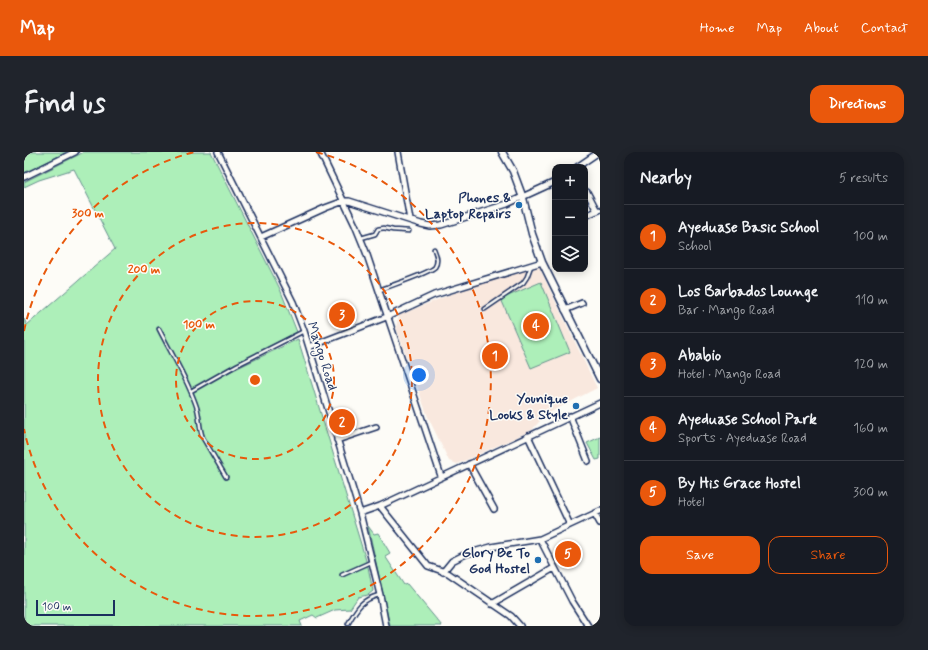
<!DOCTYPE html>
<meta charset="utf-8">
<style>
:root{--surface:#171b24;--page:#20242c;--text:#f1f3f6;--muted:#9ea1a6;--line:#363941;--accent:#ea580c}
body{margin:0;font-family:Mynerve,sans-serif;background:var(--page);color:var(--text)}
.controls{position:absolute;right:12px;top:12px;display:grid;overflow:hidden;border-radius:8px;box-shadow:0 2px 10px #0003}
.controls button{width:36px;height:36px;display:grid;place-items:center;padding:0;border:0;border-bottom:1px solid var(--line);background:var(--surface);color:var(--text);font:20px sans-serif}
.scale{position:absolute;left:12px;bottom:10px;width:79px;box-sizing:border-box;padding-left:4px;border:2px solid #1b2f5e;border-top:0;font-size:11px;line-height:14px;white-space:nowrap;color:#1b2f5e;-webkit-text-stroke:3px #fdfcf7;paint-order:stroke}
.you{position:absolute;left:395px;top:223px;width:14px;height:14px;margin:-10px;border:3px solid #fff;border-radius:50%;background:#1a73e8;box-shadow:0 0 0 6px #1a73e833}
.badge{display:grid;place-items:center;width:26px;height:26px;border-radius:50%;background:var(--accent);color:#fff;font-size:13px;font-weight:700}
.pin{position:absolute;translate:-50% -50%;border:2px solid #fff;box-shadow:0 1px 4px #0006}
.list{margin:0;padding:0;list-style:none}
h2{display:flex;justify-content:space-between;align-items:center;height:52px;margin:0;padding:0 16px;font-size:17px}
h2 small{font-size:13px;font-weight:400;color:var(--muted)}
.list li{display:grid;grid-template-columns:26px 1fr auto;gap:12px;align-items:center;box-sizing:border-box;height:64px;padding:0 16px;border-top:1px solid var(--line)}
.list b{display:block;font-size:15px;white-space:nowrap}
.list p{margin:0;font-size:13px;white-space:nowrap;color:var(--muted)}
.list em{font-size:13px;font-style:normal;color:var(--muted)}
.actions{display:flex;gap:8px;padding:12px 16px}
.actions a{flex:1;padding:9px 0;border:1px solid var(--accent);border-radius:12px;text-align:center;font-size:14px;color:var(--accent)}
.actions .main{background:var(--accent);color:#fff}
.icon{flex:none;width:22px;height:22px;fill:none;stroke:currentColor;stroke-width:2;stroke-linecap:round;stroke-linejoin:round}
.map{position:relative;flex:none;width:576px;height:474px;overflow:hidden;border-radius:12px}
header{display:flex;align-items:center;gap:24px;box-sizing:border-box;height:56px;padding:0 20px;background:var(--accent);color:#fff}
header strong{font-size:19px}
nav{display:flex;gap:22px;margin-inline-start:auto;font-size:14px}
.intro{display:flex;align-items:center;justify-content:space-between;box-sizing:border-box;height:96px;padding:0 24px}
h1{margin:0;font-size:28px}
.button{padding:10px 18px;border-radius:12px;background:var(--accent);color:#fff;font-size:14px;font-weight:700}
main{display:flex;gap:24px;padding:0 24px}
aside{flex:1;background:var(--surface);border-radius:12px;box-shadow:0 2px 10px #0003}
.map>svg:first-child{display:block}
.built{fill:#f9e8de}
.green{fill:#adefb9;stroke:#648f8c}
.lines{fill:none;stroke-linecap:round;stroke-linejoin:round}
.service-casing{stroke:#1b2f5e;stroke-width:5.5}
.minor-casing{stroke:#1b2f5e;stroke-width:8}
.tertiary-casing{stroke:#1b2f5e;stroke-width:9}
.service{stroke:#fdfcf7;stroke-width:2.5}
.minor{stroke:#fdfcf7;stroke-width:5}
.tertiary{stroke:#fdfcf7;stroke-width:6}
.ring{fill:none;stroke:#e8590c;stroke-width:2;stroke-dasharray:7 5}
.poi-dot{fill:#1f6fb2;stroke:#fdfcf7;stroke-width:1.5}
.labels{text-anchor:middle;stroke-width:3;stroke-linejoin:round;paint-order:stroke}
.poi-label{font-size:14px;font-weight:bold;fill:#1b2f5e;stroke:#fdfcf7;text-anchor:end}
.street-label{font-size:14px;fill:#1b2f5e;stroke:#fdfcf7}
.centre{fill:#e8590c;stroke:#fdfcf7;stroke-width:2}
.ring-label{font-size:12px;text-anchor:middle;font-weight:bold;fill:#e8590c;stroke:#fdfcf7;stroke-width:3;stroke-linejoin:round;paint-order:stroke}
</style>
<header>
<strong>Map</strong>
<nav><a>Home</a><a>Map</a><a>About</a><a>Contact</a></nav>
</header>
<div class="intro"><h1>Find us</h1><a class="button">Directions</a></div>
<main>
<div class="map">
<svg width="576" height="474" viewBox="0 0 576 474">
<rect width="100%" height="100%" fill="#fdfcf7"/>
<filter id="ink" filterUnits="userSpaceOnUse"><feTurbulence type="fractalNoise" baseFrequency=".025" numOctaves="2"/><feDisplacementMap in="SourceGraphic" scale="8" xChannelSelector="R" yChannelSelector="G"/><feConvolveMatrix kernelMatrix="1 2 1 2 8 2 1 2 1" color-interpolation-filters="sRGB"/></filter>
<g filter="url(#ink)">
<path class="built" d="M515 115 573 236 521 263 508 278 433 312 425 309 404 265 372 175 375 163 445 135Z"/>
<path class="green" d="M0 0H43L0 21Z
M60 0H187L256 137 273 180 198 219 201 222 274 187 344 415 349 439 344 443 334 445 326 457 311 458 293 466 289 463 276 469 278 474H0V167L3 173 91 97 50 17 15 28 0 35V30Z
M517 130 546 200 507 216 477 147Z
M576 285V307L572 308 563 291Z
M344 374 350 382 354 381 366 401 361 404 380 433 383 432 418 474H366Z"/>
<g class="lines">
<g class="service-casing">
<path id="service" d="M337 86 351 82 354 77 360 76 369 78 385 79
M356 138C365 134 406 121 411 115 415 109 412 102 410 97
M461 157 499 131 503 125 507 114
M135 177C148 203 164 228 173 256 176 266 175 277 179 286L202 325
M167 239 213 213 280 179
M318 423 347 410
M324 472C333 456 337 448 355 443"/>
</g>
<g class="minor-casing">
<path id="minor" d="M194 0 269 150 280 179 336 361 356 443 362 474
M296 0 331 73 342 100 417 324
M374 0 386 68
M553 15 575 0
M0 25 51 0
M561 39 563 40 573 59
M561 64 575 58
M237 85 301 56 320 49H325L397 72 406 74 417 73 483 52 531 30
M541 158 558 151
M285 195 365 164 410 143 518 110
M546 264 564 309
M504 284 546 373
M313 288 352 275
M445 312 470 357
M356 354 404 414 424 421 487 464 496 474
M336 361 356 354 576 251
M571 362 576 371
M516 387 548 449 564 474
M419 420 428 409 442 402 467 395 516 387 576 359
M468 452 530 416"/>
</g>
<g class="tertiary-casing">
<path id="tertiary" d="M478 0 489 19 499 46 508 82 518 110 576 227"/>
</g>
<use href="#service" class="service"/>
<use href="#minor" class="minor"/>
<use href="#tertiary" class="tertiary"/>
</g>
</g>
<g class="ring">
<circle cx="231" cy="228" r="79"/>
<circle cx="231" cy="228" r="157"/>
<path d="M0 179A236 236 0 0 1 170 0M292 0A236 236 0 1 1 0 277"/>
</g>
<g class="poi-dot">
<circle cx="495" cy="53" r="4"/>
<circle cx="552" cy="254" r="4"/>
<circle cx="514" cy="408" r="4"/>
</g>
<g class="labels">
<g class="poi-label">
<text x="487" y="50">Phones &amp;<tspan x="487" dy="16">Laptop Repairs</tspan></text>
<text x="544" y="251">Younique<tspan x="544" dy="16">Looks &amp; Style</tspan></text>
<text x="506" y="405">Glory Be To<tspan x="506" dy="16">God Hostel</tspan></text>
</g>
<g class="street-label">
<text transform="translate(299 204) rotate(72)" y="5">Mango Road</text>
</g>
</g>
<circle cx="231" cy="228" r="6" class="centre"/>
<g class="ring-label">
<text x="64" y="65">300 m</text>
<text x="120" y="121">200 m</text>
<text x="175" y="176">100 m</text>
</g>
</svg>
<div class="controls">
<button>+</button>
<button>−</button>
<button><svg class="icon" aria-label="layers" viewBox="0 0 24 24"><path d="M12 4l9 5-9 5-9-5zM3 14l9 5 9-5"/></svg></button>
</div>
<div class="scale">100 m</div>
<div class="you"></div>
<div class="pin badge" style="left:471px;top:204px">1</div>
<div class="pin badge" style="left:318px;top:270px">2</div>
<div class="pin badge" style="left:318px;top:163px">3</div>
<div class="pin badge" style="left:512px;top:174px">4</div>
<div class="pin badge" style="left:544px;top:402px">5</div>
</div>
<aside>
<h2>Nearby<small>5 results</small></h2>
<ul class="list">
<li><span class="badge">1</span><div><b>Ayeduase Basic School</b><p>School</p></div><em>100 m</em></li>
<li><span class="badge">2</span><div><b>Los Barbados Lounge</b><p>Bar · Mango Road</p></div><em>110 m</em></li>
<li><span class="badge">3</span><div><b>Ababio</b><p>Hotel · Mango Road</p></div><em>120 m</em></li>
<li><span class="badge">4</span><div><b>Ayeduase School Park</b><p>Sports · Ayeduase Road</p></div><em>160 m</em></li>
<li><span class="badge">5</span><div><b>By His Grace Hostel</b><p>Hotel</p></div><em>300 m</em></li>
</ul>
<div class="actions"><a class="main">Save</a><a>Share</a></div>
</aside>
</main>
